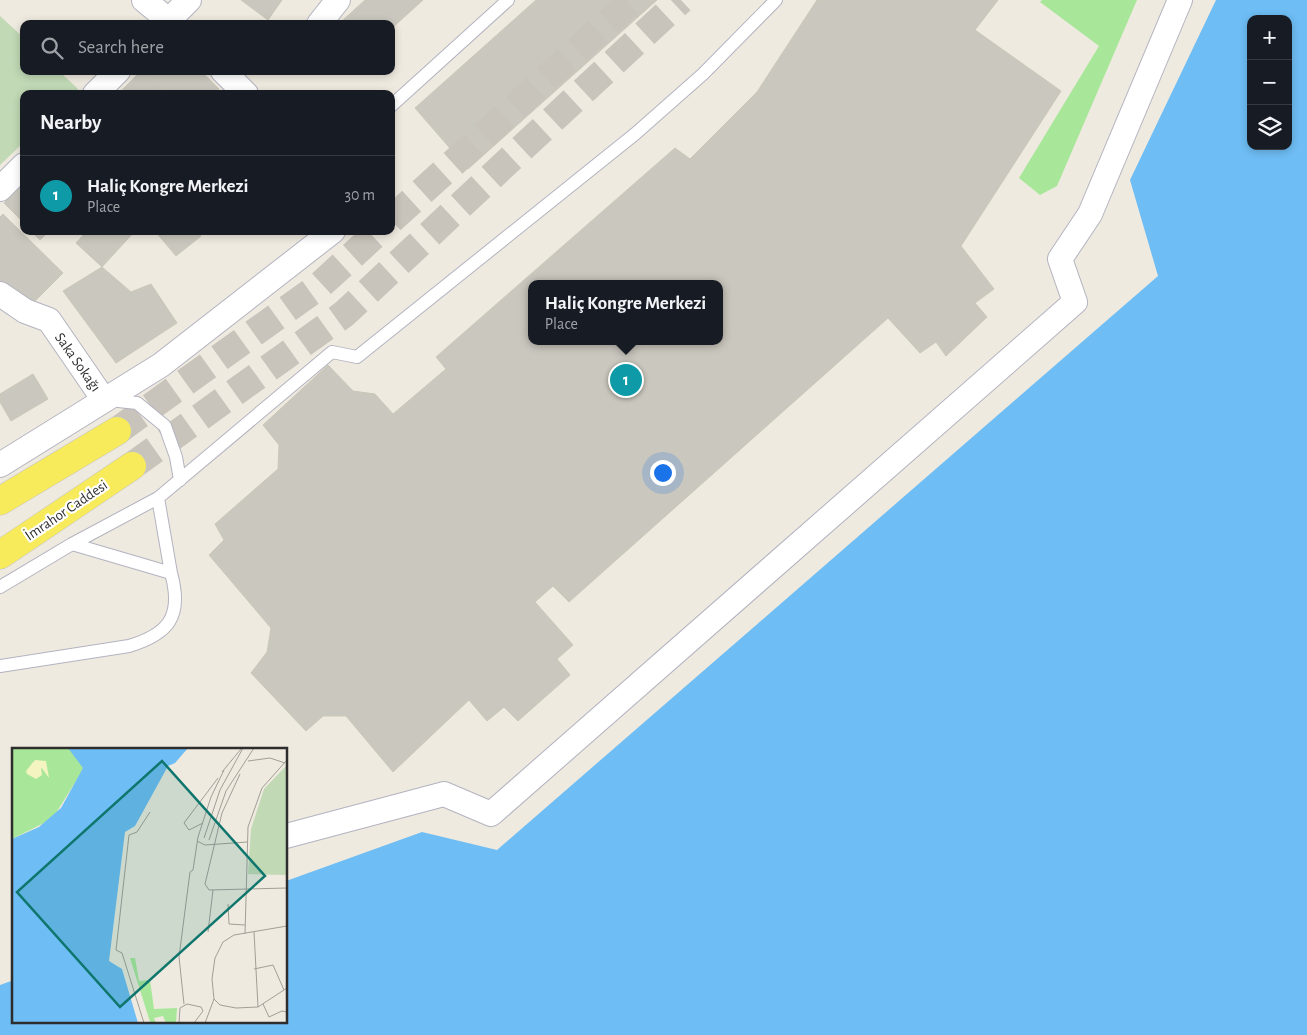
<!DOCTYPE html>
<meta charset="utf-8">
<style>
:root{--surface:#171b24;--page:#20242c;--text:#f1f3f6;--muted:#9ea1a6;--line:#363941;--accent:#a0a4fa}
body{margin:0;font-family:"Alegreya Sans",sans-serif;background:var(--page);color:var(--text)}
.controls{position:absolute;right:15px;top:15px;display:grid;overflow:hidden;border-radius:10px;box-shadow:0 2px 8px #0003}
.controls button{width:45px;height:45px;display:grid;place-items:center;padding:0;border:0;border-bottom:1px solid var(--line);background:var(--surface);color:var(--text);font:25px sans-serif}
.you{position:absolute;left:662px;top:472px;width:18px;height:18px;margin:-12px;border:4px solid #fff;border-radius:50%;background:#1a73e8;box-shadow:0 0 0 8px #1a73e833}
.badge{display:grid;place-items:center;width:32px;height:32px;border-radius:50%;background:var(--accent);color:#fff;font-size:16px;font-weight:700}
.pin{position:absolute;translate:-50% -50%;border:2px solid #fff;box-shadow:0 1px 5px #0006}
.popup{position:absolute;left:528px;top:280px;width:195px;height:65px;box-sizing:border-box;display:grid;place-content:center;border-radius:10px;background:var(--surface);filter:drop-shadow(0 1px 4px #0005);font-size:16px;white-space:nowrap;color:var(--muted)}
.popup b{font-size:19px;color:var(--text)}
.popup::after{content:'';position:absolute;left:50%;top:100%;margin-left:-10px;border:10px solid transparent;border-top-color:var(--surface)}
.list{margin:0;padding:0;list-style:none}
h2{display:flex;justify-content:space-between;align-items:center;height:65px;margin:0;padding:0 20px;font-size:21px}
h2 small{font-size:16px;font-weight:400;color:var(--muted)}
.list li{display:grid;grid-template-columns:32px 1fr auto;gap:15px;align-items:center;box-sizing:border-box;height:80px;padding:0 20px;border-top:1px solid var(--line)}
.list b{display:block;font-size:19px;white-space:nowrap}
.list p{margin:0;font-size:16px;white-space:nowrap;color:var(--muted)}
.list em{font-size:16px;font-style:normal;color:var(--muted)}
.icon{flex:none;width:28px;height:28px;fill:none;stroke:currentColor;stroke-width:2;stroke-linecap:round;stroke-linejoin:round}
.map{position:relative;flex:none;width:1307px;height:1035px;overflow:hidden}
.search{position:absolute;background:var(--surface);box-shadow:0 2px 8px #0003;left:20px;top:20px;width:375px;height:55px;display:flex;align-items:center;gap:12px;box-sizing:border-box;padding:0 18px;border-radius:10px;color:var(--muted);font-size:19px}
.panel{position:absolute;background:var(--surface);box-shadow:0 2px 8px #0003;left:20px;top:90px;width:375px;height:145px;border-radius:10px}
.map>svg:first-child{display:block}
.green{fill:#a8e799}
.cemetery{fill:#c1d9b5}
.water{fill:#6ebdf4;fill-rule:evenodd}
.building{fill:#cac7be;stroke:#cbc7b8;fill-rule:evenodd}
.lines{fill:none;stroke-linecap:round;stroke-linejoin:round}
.primary-tunnel{stroke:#c8c4bb;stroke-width:28;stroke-dasharray:28 14;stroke-linecap:butt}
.lane-casing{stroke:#b3b3c1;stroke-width:14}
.street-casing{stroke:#b3b3c1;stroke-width:26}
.primary-casing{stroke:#c8c8c8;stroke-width:29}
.lane{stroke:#fff;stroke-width:12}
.street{stroke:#fff;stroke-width:24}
.primary{stroke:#f7ea5b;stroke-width:28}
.labels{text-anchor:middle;stroke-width:4.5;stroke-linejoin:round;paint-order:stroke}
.street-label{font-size:15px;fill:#2d2d2d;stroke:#fff}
.inset-road{fill:none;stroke:#a19e98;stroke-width:1}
.view{fill:#0f766e;fill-opacity:0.15;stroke:#0f766e;stroke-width:2.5}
.inset-edge{fill:none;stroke:#2d2d2d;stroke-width:2.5}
</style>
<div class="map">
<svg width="1307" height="1035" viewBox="0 0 1307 1035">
<rect width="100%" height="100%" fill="#efeadf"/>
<path class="green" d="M1042 0H1137L1057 186 1040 195 1019 178 1099 46 1040 2Z"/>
<path class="cemetery" d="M0 16 24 38V71H59L78 89 73 94H24V142L0 165Z"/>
<path class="water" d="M1216 0H1307V1035H0V985L14 980V1021H286V881L422 832 497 850 1158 276 1130 180ZM1251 19H1288V146H1251Z"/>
<path class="building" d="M241 0H282L268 20Z
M365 0H423L391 29V24H344L342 21Z
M536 0H657L468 169 415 108Z
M817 0H998L975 30 1061 91 961 246 994 289 975 303 987 317 946 356 936 342 920 353 888 318 569 602 553 586 535 602 573 645 557 659 570 675 518 721 504 707 487 721 469 700 393 772 346 716H323L306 731 251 673 267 652 271 628 209 555 224 540 215 524 278 469 279 445 263 425 328 365 353 391 375 394 393 414 446 369 436 357 675 148 690 159 757 92ZM532 284H720V341H532Z
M141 71H147L168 94H118Z
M147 71H201L219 89 214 94H169Z
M21 187 24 191V223L4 203Z
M3 214 63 273 25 311 0 287V217Z
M31 231H49L40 240Z
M87 231H135L102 267 76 243Z
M155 231H197L201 236 176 256Z
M102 267 131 292 151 284 177 323 116 363 63 291Z
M33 374 48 399 11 421 0 402V394Z"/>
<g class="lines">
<path class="primary-tunnel" d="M391 220 632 0
M117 431 318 287 379 231
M132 466 344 314 681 0"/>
<g class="lane-casing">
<path id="lane" d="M391 106 508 0
M109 400 137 403 165 426 176 457 180 480
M158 498 171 573
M0 587 72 544 158 498 332 352 357 357 635 134 703 74 776 0
M0 666 129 646C169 634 183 616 171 573L72 544"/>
</g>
<g class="street-casing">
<path id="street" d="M144 0 173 24
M165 24 189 0
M319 24 338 0
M223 71 246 94
M95 94 118 71
M0 189 24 165
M0 294 25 311 49 320 104 400
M0 465 161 365 333 231
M286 836 444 794 491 814 1075 302 1060 259 1090 214 1180 0"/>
</g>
<g class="primary-casing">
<path id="primary" d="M0 501 117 431
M0 555 132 466"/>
</g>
<use href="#lane" class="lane"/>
<use href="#street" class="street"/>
<use href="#primary" class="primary"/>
</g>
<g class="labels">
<g class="street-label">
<text transform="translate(78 362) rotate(55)" y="5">Saka Sokağı</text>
<text transform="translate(66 510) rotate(-34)" y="5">İmrahor Caddesi</text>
</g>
</g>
<g transform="translate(12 748)">
<rect width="275" height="275" fill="#efeadf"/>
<path d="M0 0H56L68 11 72 20 44 65 36 73 0 91ZM32 14 34 23 28 19 24 30 17 22 20 15ZM118 210H123L127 233 138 232 142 261 165 260 164 275H154L151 268 142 270 144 275 138 274Z" fill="#a8e799" fill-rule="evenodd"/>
<path d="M23 12 34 13 37 30 29 19 30 27 24 31 15 26 14 23Z" fill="#f4f4c1"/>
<path d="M275 17V127L236 126 239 81 252 41Z" fill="#c1d9b5"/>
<path d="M56 0H176L163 15 156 18 123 78 113 84 97 213 110 221 126 275H0V91L27 79 49 60 71 20Z" fill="#6ebdf4"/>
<path class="inset-road" d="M236 13 258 10 273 15M210 24 229 1M228 26 210 65 193 136 197 142 275 140M191 75 177 82 172 75 206 30M192 90 208 42 231 0M197 92 214 43 242 0M185 93 193 97 235 94M216 156 217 176 233 177M275 178 222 187 211 194 203 210 200 231 202 251 208 257 224 260 246 259 275 240M196 184 201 142M242 184 246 259M233 186 236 79 250 40 275 12M242 221 261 217 272 242M172 256 167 209 178 124 181 122 186 89 199 49 212 22M251 256 257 269 270 263 275 264M132 275 110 205 104 202 117 87 125 84 138 64M167 275 168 260 175 256 189 259 191 263 182 275M193 275 202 251"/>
<path class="view" d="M150 13 253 128 108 259 5 144Z"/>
<rect width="275" height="275" class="inset-edge"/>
</g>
</svg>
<div class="controls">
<button>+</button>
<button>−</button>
<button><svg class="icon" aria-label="layers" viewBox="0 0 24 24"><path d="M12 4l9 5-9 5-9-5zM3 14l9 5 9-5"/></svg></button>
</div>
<div class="you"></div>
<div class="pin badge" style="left:626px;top:380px;background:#0f9aa8">1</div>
<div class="popup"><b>Haliç Kongre Merkezi</b>Place</div>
<div class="search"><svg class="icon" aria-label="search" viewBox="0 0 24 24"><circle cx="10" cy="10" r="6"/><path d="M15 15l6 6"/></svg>Search here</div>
<section class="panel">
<h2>Nearby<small></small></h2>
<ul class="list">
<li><span class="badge" style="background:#0f9aa8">1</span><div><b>Haliç Kongre Merkezi</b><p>Place</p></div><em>30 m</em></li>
</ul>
</section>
</div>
